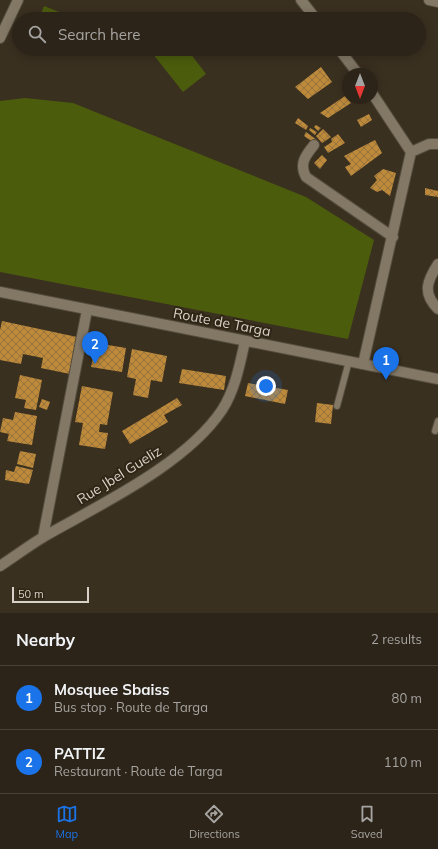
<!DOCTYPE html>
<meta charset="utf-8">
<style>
:root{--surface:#2c2418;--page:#342c21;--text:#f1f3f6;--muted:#a6a4a2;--line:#484137;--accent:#1a73e8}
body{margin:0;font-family:Mulish,sans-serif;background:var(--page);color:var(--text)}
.compass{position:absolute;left:342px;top:68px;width:36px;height:36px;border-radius:50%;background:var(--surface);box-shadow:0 2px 10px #0003;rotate:180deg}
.scale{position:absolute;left:12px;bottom:10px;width:77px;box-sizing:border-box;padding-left:4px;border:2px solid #d7d1c7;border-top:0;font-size:11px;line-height:14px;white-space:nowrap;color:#d7d1c7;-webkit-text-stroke:3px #302616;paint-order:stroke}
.you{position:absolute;left:266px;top:386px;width:14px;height:14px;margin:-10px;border:3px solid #fff;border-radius:50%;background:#1a73e8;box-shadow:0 0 0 6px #1a73e833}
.badge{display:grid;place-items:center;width:26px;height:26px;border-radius:50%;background:var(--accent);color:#fff;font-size:13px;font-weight:700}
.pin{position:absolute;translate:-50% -33px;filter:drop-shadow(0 1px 2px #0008)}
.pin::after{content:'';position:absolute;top:21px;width:14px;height:12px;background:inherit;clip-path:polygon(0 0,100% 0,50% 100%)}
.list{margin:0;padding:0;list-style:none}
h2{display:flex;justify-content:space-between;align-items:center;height:52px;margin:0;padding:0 16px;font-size:17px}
h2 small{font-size:13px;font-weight:400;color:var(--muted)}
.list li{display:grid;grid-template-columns:26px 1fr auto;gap:12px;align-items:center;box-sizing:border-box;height:64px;padding:0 16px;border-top:1px solid var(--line)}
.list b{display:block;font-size:15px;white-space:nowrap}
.list p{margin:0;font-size:13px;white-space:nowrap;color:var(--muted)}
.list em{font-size:13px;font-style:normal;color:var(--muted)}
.icon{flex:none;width:22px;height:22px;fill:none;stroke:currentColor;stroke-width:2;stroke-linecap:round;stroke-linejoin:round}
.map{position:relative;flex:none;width:438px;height:613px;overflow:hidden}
.search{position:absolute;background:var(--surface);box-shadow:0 2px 10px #0003;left:12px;right:12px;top:12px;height:44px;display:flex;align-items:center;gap:10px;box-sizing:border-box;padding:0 14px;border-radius:22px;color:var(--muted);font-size:15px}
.sheet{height:180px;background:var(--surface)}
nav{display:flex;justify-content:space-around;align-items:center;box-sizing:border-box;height:56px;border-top:1px solid var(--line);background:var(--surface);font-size:11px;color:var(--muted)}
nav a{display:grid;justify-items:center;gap:2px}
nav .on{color:var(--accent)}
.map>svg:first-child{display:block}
.park{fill:#4c5c0d}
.building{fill:url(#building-cross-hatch)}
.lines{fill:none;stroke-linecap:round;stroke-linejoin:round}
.lane-casing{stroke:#544c3d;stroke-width:8}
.street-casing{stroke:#544c3d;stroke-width:12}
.secondary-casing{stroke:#544c3d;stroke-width:12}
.lane{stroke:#837866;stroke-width:6}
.street{stroke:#837866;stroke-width:10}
.secondary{stroke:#837866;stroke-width:10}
.labels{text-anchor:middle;stroke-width:4;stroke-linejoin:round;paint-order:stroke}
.street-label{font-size:14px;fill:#d7d1c7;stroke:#302616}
</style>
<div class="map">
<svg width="438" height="613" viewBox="0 0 438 613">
<defs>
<pattern id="building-cross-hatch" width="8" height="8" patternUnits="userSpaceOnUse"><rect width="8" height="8" fill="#bd8a3c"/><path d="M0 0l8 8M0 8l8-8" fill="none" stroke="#98743c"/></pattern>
</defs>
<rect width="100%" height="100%" fill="#3a3020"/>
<path class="park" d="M44 6 77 19H39Z
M71 49H92L89 56Z
M149 49H187L206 74 183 92Z
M25 98 73 103 306 197 374 240 348 339 0 272V101Z"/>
<path class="building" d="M321 67 332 82 308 99 295 87Z
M345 96 351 103 328 118 320 113Z
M369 114 372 120 361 127 357 120Z
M298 118 308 126 306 130 295 123Z
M316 125 321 128 318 131 314 127Z
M310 128 317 132 315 135 309 130Z
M323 129 331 137 322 143 316 136Z
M306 132 317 140 316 144 304 136Z
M338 134 345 143 328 153 324 147 332 142 331 139Z
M375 140 382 153 351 176 345 167 351 164 344 156Z
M322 155 327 160 320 169 314 163Z
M383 169 396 173 390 196 382 190 377 192 370 188 377 180 374 176Z
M425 188 438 191V197L425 195Z
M2 321 77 337 70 374 41 368 43 358 23 354 21 364 0 360V330Z
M96 343 126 348 122 372 91 367Z
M132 349 167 356 162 382 151 380 148 398 133 395 136 379 127 377Z
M182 369 226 376 224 390 179 383Z
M20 375 42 380 36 410 24 408 26 400 15 398Z
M248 383 288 390 285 404 245 396Z
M82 386 113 392 107 425 100 424 99 432 108 433 105 449 79 445 83 423 75 422Z
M177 398 182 405 164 415 168 422 130 444 122 431Z
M42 399 50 402 47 410 39 407Z
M317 403 333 405 331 424 315 422Z
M15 412 37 416 32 445 7 441 9 434 0 432 3 418 13 420Z
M20 451 36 454 33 468 17 464Z
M16 466 33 470 29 484 5 480 6 470 14 472Z"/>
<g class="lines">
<g class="lane-casing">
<path id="lane" d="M337 406 349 361
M435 431 438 421"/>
</g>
<g class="street-casing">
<path id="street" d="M301 0 316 19
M429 0 438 2
M0 38 18 0
M339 49 358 74
M314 145C305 156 299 164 306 177L393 237
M411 152 429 144H438
M438 264C427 281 422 293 438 309
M363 364 411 152 372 93
M43 537 87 310"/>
</g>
<g class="secondary-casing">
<path id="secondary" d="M0 292 438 379
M0 566C15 556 30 545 45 536 101 504 186 464 222 410 235 390 240 364 245 341"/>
</g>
<use href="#lane" class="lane"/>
<use href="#street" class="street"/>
<use href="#secondary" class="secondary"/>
</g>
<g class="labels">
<g class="street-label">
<text transform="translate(222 322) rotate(11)" y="5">Route de Targa</text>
<text transform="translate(119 475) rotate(-32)" y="5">Rue Jbel Gueliz</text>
</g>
</g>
</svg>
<svg class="compass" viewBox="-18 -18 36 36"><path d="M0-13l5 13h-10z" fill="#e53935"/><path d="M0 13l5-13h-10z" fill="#a6a4a2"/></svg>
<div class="scale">50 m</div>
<div class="you"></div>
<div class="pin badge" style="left:386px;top:380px">1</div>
<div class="pin badge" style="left:95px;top:364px">2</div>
<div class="search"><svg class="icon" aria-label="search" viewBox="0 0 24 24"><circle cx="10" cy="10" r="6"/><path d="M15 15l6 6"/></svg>Search here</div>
</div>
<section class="sheet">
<h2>Nearby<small>2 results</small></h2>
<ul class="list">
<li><span class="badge">1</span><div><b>Mosquee Sbaiss</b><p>Bus stop · Route de Targa</p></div><em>80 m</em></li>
<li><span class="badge">2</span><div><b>PATTIZ</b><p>Restaurant · Route de Targa</p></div><em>110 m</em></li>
</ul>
</section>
<nav>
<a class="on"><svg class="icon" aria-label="map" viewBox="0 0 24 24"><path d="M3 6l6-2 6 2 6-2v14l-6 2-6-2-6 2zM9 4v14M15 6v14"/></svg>Map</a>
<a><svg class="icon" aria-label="directions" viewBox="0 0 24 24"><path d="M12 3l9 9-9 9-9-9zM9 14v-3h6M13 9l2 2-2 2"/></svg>Directions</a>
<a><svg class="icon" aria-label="saved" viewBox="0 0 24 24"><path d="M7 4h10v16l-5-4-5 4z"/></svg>Saved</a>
</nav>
